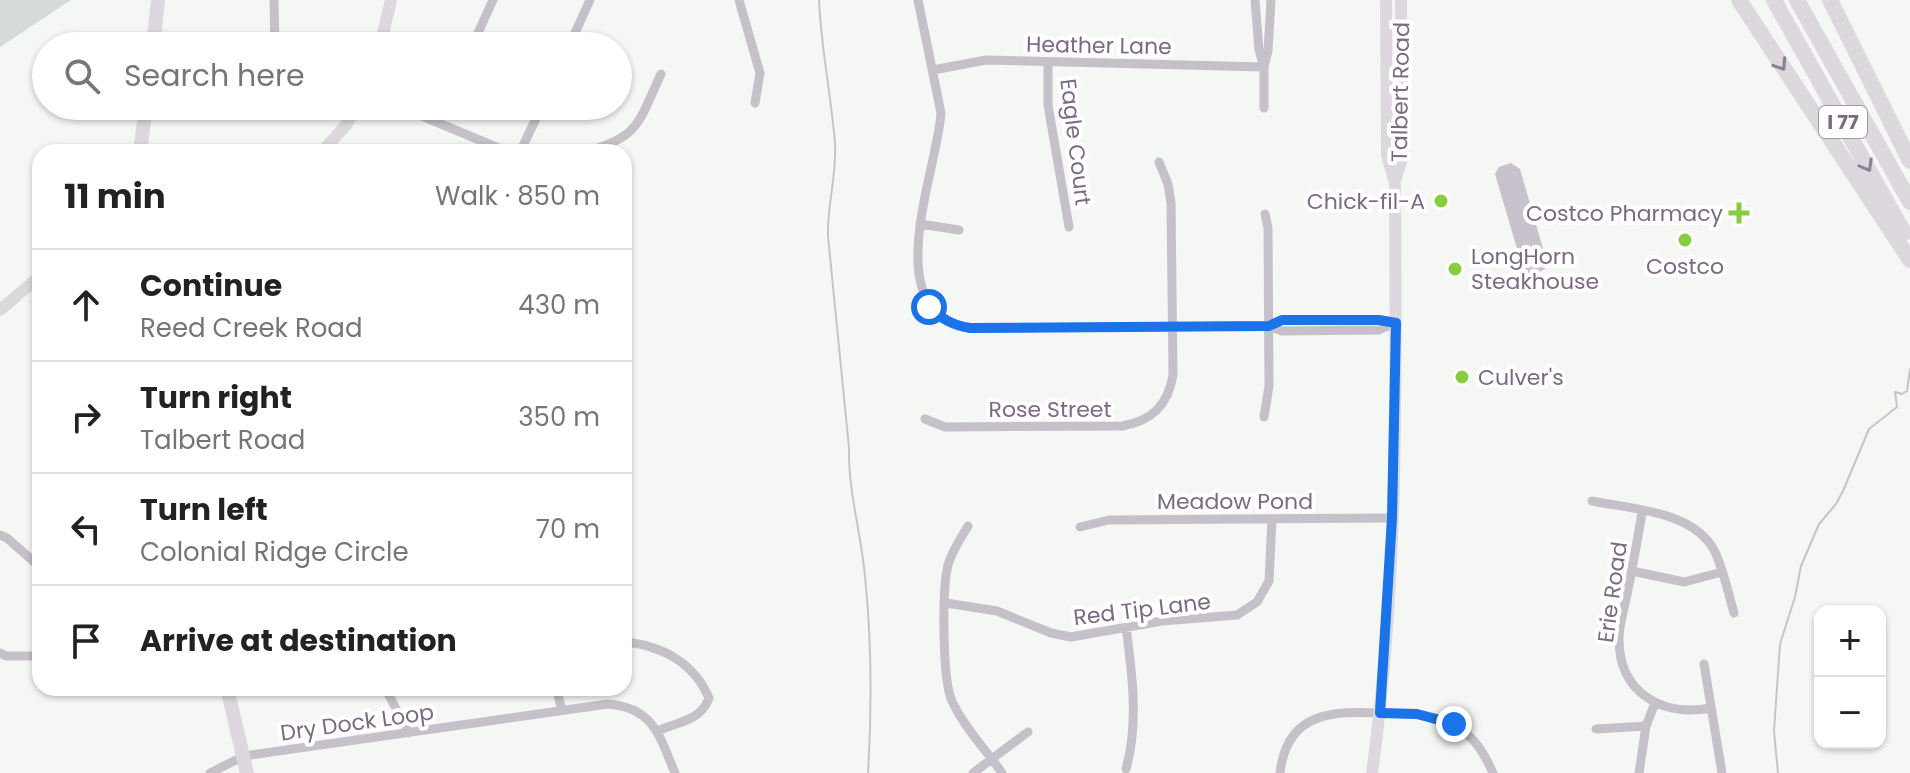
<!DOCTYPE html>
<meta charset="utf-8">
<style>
:root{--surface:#fff;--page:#f2f2f2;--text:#222;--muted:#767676;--line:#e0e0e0}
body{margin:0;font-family:Poppins,sans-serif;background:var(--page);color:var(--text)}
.controls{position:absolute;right:24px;bottom:24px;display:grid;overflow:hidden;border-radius:16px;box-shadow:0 2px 6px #0004}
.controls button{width:72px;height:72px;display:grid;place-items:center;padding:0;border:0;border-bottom:2px solid var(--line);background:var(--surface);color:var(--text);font:40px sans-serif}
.stop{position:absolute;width:24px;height:24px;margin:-18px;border:6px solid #1a73e8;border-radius:50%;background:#fff}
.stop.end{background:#1a73e8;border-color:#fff;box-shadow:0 2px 8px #0008}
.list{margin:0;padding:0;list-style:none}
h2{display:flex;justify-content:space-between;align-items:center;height:104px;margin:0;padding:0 32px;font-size:34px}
h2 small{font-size:26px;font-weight:400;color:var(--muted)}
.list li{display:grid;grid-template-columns:52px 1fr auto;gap:24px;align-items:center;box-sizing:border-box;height:112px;padding:0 32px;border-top:2px solid var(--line)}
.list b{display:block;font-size:30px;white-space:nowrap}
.list p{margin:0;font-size:26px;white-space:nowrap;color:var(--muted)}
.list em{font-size:26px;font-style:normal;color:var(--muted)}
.icon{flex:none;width:44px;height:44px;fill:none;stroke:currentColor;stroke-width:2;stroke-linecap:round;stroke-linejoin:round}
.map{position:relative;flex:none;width:1910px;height:773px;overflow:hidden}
.search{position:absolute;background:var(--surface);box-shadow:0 2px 6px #0004;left:32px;top:32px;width:600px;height:88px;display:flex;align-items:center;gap:20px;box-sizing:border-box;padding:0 28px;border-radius:44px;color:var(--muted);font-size:30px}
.panel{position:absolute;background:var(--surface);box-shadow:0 2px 6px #0004;left:32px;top:144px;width:600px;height:552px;border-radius:24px}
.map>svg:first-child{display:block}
.green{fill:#d4dbda}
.water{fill:#c8c2cd}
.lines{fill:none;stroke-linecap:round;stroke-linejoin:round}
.stream{stroke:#c8c2cd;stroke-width:2}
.street{stroke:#c6c1c8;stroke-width:9}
.secondary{stroke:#dcd8de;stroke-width:12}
.primary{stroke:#dcd8de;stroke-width:14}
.highway{stroke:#dcd8de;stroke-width:16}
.oneway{stroke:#8e8094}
.route{stroke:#1a73e8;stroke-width:10}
.poi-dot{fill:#87cd3f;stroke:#fff;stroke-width:3}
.labels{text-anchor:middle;stroke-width:8;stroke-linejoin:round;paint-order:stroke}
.shield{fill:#fff;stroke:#a397a8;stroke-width:2}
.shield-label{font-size:20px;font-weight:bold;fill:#7b6a82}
.street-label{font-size:22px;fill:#7b6a82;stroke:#fff}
.poi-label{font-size:22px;fill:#7b6a82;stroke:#fff;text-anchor:end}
</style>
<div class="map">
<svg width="1910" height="773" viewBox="0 0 1910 773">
<rect width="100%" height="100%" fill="#f5f7f5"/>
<path class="green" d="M0 0H71L0 47Z"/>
<path class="water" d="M1511 163 1520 169 1546 259 1545 269 1535 274 1525 273 1523 269 1495 174 1499 167Z"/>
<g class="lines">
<path class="stream" d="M819 0C821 48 831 95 835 143 837 175 827 205 828 236L849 448C848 491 861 533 865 576 872 644 872 706 868 773
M1778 773 1774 731 1780 644 1795 597 1801 566 1819 524 1836 504 1843 491 1869 429 1897 407 1895 392 1902 394 1907 391 1910 369"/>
<path class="street" d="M274 0 275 46
M739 0 760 73 755 103
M918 0 941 113C937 173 876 313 970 328L1269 326 1282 320H1379L1396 323
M1255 0 1259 50 1263 64
M472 46 493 0
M569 46 590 0
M1048 62V105L1069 227
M933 70 986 60 1264 67
M398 106 508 152
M1264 108V67L1268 51 1271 0
M436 122 444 106
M520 152 542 106
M585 152C640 137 638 123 661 74
M920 224 959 230
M1269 326 1282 331 1379 330 1395 323
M1264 417 1269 386 1268 228 1265 214
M925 419 945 427 1122 426C1152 421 1168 405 1173 375L1171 203 1168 184 1159 162
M1592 501C1632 509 1695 511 1715 552 1724 571 1728 593 1734 613
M1642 512C1638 538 1633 564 1628 590 1625 606 1619 623 1619 639 1619 693 1662 717 1711 708
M968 526C961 538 952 551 948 565 942 589 942 679 952 701 964 727 986 750 1002 773
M1080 527 1109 520 1392 518
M0 535 7 538 40 567
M1632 571 1684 582 1722 572
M946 603 997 611 1051 633 1071 637 1162 621 1237 615 1257 602 1269 581 1272 519
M624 642C662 645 694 663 709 698 701 721 677 722 657 731
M0 653 6 656H40
M1704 664 1722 773
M385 688 409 733
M556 688 562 710
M1596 729 1646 726
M1126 769C1139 723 1132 673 1126 627
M210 773 244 756 608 704C654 708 659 735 675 773
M973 773 1028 732
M1280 773C1287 711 1333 711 1383 713 1407 714 1434 713 1455 726 1475 737 1484 753 1493 773
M1639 773 1646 726 1655 703"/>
<path class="secondary" d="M380 46 391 0
M322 152 346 125 357 106
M1395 181 1403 155 1401 0
M0 310 40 276
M1372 773C1399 578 1396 380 1395 184L1387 155 1386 0"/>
<path class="primary" d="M153 46 158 0
M140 152 146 106
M227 688 247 773"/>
<path class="highway" d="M1739 0 1910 260
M1774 0 1904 233
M1797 0 1910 202
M1830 0 1910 161"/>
</g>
<defs><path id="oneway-chevron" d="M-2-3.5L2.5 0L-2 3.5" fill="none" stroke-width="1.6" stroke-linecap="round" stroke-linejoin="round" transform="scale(2)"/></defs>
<g class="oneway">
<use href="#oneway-chevron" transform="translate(1781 65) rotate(57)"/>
<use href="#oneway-chevron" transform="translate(1867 166) rotate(61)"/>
</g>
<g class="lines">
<path class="route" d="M929 307C942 319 952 325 970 328L1269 326 1282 320H1379L1396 323 1392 518 1380 713 1417 714 1454 724"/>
</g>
<g class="poi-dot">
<circle cx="1441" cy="201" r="8"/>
<path d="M1735 201h8v8h8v8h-8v8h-8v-8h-8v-8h8z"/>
<circle cx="1685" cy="240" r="8"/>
<circle cx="1455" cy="269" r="8"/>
<circle cx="1462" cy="377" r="8"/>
</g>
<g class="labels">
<rect class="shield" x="1819" y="106" width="48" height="32" rx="6"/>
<g class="shield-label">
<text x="1843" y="129">I 77</text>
</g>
<g class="street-label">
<text transform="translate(1099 45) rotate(1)" y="8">Heather Lane</text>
<text transform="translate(1400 92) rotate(-89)" y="8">Talbert Road</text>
<text transform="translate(1076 142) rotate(83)" y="8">Eagle Court</text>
<text x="1050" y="417">Rose Street</text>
<text x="1235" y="509">Meadow Pond</text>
<text transform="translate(1612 592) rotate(-82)" y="8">Erie Road</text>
<text transform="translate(1142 609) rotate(-7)" y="8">Red Tip Lane</text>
<text transform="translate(357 722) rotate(-8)" y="8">Dry Dock Loop</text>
</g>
<g class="poi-label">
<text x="1425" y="209">Chick-fil-A</text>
<text x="1723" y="221">Costco Pharmacy</text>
<text x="1471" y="264" text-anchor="start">LongHorn<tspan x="1471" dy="25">Steakhouse</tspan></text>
<text x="1685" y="274" text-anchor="middle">Costco</text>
<text x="1478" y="385" text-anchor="start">Culver's</text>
</g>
</g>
</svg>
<div class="controls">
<button>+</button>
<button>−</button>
</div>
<div class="stop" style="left:929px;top:307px"></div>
<div class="stop end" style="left:1454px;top:724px"></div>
<div class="search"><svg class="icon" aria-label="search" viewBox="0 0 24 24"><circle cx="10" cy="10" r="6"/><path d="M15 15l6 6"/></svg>Search here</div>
<section class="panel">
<h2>11 min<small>Walk · 850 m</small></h2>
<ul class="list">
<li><svg class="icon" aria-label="ahead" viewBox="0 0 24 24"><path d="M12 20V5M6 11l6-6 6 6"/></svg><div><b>Continue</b><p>Reed Creek Road</p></div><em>430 m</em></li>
<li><svg class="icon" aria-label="right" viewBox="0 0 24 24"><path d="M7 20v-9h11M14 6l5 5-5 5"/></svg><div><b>Turn right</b><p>Talbert Road</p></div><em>350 m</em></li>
<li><svg class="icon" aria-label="left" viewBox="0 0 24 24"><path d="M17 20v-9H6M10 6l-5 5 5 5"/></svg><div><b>Turn left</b><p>Colonial Ridge Circle</p></div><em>70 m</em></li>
<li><svg class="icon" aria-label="arrive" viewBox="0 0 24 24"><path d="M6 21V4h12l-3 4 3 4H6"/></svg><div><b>Arrive at destination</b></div></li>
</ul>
</section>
</div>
